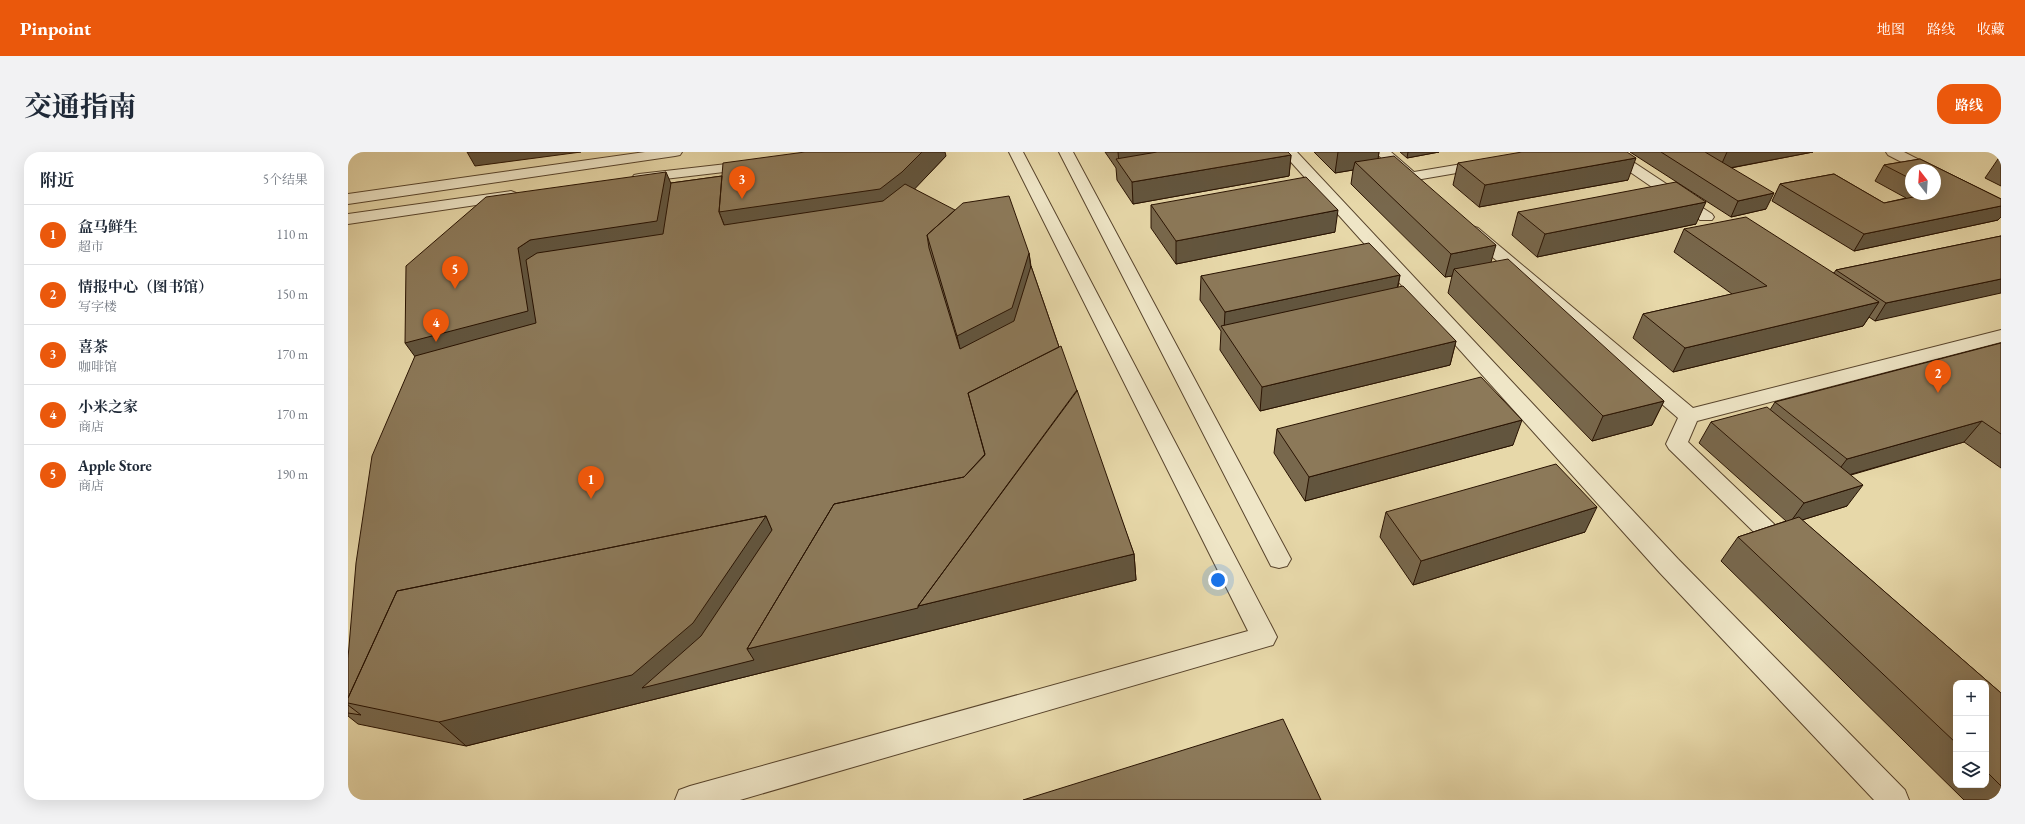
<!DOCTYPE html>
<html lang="zh">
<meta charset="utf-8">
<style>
:root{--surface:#fff;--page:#f2f2f3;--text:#1f2937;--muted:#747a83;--line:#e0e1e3;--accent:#ea580c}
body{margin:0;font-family:"EB Garamond","Noto Serif SC",serif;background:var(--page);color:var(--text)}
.controls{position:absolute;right:12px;bottom:12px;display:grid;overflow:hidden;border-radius:8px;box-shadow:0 4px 16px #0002}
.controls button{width:36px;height:36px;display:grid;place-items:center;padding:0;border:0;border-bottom:1px solid var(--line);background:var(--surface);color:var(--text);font:20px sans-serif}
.compass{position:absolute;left:1557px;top:12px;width:36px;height:36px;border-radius:50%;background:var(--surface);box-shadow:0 4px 16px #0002;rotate:343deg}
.you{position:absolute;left:870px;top:428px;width:14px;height:14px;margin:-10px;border:3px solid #fff;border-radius:50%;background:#1a73e8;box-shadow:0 0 0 6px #1a73e833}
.badge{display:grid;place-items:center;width:26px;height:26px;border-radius:50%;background:var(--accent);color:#fff;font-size:13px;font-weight:700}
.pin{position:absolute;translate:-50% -33px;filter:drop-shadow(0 1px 2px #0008)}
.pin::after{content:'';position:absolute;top:21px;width:14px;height:12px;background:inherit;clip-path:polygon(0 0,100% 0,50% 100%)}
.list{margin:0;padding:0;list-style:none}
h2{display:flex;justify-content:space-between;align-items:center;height:52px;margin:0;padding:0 16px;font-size:17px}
h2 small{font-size:13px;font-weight:400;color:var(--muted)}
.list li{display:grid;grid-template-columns:26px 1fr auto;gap:12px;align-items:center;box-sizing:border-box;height:60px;padding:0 16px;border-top:1px solid var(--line)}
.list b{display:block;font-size:15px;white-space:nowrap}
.list p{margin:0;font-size:13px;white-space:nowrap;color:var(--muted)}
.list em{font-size:13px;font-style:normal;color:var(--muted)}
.icon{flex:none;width:22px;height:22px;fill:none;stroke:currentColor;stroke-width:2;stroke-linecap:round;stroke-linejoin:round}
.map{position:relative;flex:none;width:1653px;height:648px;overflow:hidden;border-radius:16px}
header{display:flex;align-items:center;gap:24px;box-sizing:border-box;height:56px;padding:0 20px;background:var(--accent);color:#fff}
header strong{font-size:19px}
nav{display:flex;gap:22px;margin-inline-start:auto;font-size:14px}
.intro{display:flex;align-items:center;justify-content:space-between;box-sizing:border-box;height:96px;padding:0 24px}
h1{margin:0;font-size:28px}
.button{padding:10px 18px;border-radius:16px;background:var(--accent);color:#fff;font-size:14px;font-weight:700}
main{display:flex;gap:24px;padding:0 24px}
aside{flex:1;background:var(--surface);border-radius:16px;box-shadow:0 4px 16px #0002}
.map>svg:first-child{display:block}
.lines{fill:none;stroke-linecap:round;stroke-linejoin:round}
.minor-casing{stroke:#58442c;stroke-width:2}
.minor{fill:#efe6c7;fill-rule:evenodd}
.wall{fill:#78684d;stroke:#291302;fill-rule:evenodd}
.shaded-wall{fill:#62553e;stroke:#291302}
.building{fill:#8c7959;stroke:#291302}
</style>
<header>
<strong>Pinpoint</strong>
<nav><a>地图</a><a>路线</a><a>收藏</a></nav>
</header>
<div class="intro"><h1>交通指南</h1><a class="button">路线</a></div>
<main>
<aside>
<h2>附近<small>5个结果</small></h2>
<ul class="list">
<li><span class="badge">1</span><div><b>盒马鲜生</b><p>超市</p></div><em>110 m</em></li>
<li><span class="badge">2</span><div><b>情报中心（图书馆）</b><p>写字楼</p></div><em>150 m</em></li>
<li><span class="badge">3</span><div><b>喜茶</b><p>咖啡馆</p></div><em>170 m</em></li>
<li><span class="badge">4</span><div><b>小米之家</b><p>商店</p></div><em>170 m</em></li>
<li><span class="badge">5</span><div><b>Apple Store</b><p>商店</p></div><em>190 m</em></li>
</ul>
</aside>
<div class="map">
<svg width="1653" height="648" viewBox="0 0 1653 648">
<rect width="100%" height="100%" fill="#e7d8a9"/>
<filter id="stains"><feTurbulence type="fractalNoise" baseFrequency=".005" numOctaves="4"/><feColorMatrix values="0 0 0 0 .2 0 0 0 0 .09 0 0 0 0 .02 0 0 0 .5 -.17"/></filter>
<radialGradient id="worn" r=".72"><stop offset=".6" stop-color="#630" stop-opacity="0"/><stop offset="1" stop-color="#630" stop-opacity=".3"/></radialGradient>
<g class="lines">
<g class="minor-casing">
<path id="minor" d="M297 0H334L332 3 327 4 0 52V42Z
M661 0H675L925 477 929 485 925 493 392 648H327L331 638 342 634 900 479Z
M711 0H725L943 407 939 414 931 416 923 414Z
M934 0H949L1330 407 1557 638 1561 648H1526L1312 421Z
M1027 0H1043L1066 20 1138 8 1143 9 1145 12 1143 15 1138 16 1062 29 1057 28Z
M1253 0H1270L1364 62 1366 65 1364 68H1352Z
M1538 0H1556L1585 15 1587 18H1569L1540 3Z
M405 9 410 10 412 13 410 16 291 30 286 29 284 26 286 23 291 22Z
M163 39 168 41 171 44 168 47 0 72V62Z
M1124 74 1130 76 1345 256 1653 178V190L1349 269 1340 290 1427 373 1452 380 1456 386 1452 392 1444 395 1412 386 1321 297 1318 292 1330 266 1118 82 1116 79 1118 76Z"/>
</g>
<use href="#minor" class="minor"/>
</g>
<path class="wall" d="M757 0H940L943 3 941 24 785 52 769 28 768 16Z
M966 0H1031L1030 6 1143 110 1316 249 1304 273 1244 289 1100 141 1104 124 1097 125 1003 32 1005 18 987 21Z
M1052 0H1091L1059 6Z
M1282 0H1465L1383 16 1418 57 1383 65Z
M598 4 566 37 681 101 683 114 711 195 786 402 788 428 118 594 10 572 0 564V506L323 31 374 24Z
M1652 4H1653V34L1637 26Z
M1572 7 1653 47V65L1650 68 1506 99 1424 49 1432 32 1486 22 1536 51 1558 46 1527 29 1536 13ZM1563 18H1587V42H1563Z
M1110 11 1280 28 1131 55 1105 33Z
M803 53 987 80 828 112 803 76Z
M1170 60 1348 72 1189 105 1164 83Z
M1336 77 1486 121 1488 118 1653 84 1527 169 1521 165 1515 174 1325 220 1285 186 1295 162 1384 142 1326 100Z
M1052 123 1050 135 1108 189 1102 213 912 259 872 198 873 179 852 148 853 124Z
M1653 191V316L1616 290 1503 323 1499 354 1454 368 1653 541V648H1616L1373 409 1390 385 1438 369 1351 291 1363 270 1422 258 1427 250ZM1608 531H1638V633H1608Z
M929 277 1165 293 957 349 926 301Z
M1038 360 1237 380 1065 433 1032 385Z"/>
<path class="shaded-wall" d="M119 0H233L127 14Z
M574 0H597L598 4 560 44 381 85 371 60Z
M770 0H809L771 11Z
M990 0H1031L1029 14 1007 10 1005 18 987 21Z
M1060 0H1091L1059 6Z
M1379 0H1465L1371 18Z
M943 3 941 24 785 52 784 30Z
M1288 6 1280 28 1131 55 1137 33Z
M318 20 328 43 320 94 196 184 76 217 57 191 170 96 182 88Z
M1426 41 1418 57 1383 65 1390 49Z
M1358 50 1348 72 1189 105 1197 82Z
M1653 54V65L1650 68 1506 99 1516 82Z
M990 58 987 80 828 112V89Z
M1148 93 1141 117H1106L1104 124 1097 125 1103 102Z
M681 101 684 126 668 181 615 210 609 184Z
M1052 123 1047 146 876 178 877 160Z
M1653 127V141L1527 169 1538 151Z
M1531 150 1515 174 1325 220 1337 196Z
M1108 189 1102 213 912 259 914 235Z
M1316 249 1304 273 1244 289 1255 264Z
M1174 268 1165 293 957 349 961 325Z
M1634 269 1616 290 1483 328 1499 307Z
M1515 333 1499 354 1441 372 1456 351Z
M1249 355 1237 380 1065 433 1073 409Z
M418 364 430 391 399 497 570 454 786 402 788 428 118 594 91 570Z"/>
<path class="building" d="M457 0H574L554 20 532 37 371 60 375 11Z
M809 0H940L943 3 784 30 768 7Z
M1174 0H1279L1288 6 1137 33 1110 11Z
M1313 0H1357L1426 41 1390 49Z
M1046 4 1148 93 1103 102 1007 10Z
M1572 7 1653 47V54L1516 82 1432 32 1486 22 1536 51 1580 42H1587V41L1588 40H1587V18H1563V27L1536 13Z
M318 20 309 69 182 88 170 96 180 159 57 191 58 114 138 45Z
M374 24 371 60 376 73 535 49 557 32 607 58 579 83 581 96 612 197 666 169 683 114 711 195 620 241 623 252 637 303 616 325 486 352 399 497 406 508 294 536 353 484 424 378 418 364 49 439 0 546V506L8 411 24 304 67 204 188 171 178 108 189 101 315 82 323 31Z
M958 25 990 58 828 89 803 53Z
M1328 30 1358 50 1197 82 1170 60Z
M661 44 681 101 664 156 609 184 579 83 615 51Z
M1398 65 1531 150 1337 196 1295 162 1419 134 1336 77Z
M1653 84V127L1538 151 1488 118Z
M1021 91 1052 123 877 160 853 124Z
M1160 107 1316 249 1255 264 1106 117Z
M1055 134 1108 189 914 235 873 174Z
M1653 191V282L1634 269 1499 307 1427 250Z
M713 194 729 239 570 454V456L399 497 486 352 616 325 637 302 620 241Z
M1133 225 1174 268 961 325 929 277Z
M729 238 786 402 570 454Z
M1419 255 1515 333 1456 351 1363 270Z
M1208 312 1249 355 1073 409 1038 360Z
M418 364 345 471 284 523 91 570 0 551V546L49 439Z
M1451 365 1653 541V634L1638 619V531H1608V591L1390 385Z
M0 553 13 563 0 561Z
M935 567 973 648H675Z"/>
<rect width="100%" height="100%" filter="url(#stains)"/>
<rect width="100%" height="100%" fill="url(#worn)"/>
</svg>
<div class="controls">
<button>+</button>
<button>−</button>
<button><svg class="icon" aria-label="layers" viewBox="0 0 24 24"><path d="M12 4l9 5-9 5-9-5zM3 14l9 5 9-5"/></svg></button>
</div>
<svg class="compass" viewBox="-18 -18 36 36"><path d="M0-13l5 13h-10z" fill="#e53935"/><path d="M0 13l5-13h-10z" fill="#747a83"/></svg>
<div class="you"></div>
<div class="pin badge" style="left:243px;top:347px">1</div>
<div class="pin badge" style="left:1590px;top:241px">2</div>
<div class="pin badge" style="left:394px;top:47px">3</div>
<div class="pin badge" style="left:88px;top:190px">4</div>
<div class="pin badge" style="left:107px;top:137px">5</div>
</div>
</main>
